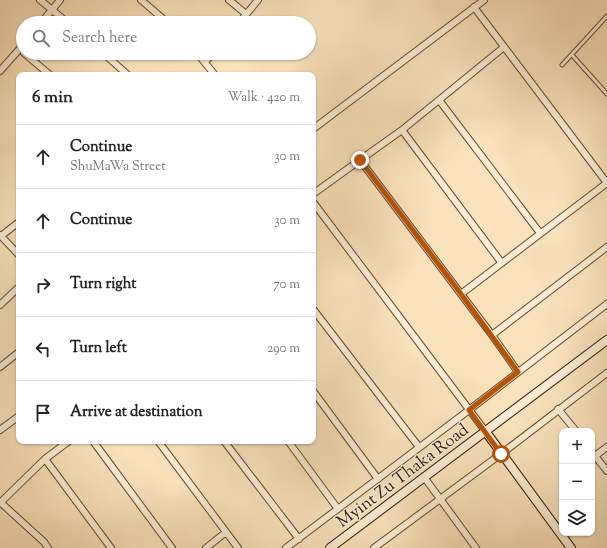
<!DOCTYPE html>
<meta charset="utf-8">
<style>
:root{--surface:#fff;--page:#f2f2f2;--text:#222;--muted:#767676;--line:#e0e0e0}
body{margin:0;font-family:"Sorts Mill Goudy",serif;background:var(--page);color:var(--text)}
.controls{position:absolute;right:12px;bottom:12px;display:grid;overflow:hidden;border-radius:8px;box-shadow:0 1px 3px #0004}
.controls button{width:36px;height:36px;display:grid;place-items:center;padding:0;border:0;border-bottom:1px solid var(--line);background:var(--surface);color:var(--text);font:20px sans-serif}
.stop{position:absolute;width:12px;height:12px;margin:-9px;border:3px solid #b45309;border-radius:50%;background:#fff}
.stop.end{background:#b45309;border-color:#fff;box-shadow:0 1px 4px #0008}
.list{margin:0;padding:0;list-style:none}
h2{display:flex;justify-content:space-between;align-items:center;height:52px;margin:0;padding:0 16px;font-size:17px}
h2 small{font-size:13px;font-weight:400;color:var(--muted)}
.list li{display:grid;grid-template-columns:26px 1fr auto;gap:12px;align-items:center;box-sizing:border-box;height:64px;padding:0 16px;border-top:1px solid var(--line)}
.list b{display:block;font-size:15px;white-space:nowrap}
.list p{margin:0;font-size:13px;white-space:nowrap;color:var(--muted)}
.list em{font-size:13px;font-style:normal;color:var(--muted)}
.icon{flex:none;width:22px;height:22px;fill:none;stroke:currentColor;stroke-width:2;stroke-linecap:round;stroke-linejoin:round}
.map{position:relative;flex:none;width:607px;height:548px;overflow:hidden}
.search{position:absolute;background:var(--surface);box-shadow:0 1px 3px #0004;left:16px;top:16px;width:300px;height:44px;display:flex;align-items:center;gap:10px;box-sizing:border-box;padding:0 14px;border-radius:22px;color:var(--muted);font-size:15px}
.panel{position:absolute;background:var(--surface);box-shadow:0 1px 3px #0004;left:16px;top:72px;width:300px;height:372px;border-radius:8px}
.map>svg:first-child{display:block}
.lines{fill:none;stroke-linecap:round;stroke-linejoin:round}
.lane-casing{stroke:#604933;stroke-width:5}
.street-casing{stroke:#604933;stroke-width:8}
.secondary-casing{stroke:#2d1606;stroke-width:10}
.lane{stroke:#fbecd3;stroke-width:3}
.street{stroke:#fbecd3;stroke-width:6}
.secondary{stroke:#fbecd3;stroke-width:8}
.route{stroke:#b45309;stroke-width:5}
.labels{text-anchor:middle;stroke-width:3;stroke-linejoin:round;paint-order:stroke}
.street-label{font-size:17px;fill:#2d1606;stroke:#fbecd3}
</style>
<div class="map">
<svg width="607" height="548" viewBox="0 0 607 548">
<rect width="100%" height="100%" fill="#f9e1bb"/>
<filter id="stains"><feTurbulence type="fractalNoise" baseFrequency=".005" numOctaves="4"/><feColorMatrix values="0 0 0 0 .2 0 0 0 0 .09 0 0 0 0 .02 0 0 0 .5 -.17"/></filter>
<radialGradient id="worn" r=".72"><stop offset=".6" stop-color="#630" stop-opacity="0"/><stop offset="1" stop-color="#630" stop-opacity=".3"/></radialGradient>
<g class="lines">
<g class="lane-casing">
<path id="lane" d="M572 55 607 94
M562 65 607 16"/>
</g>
<g class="street-casing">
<path id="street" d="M40 0 68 23
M141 0 168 23
M229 0 246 14
M474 7 607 183
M41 23 60 0
M239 23 258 0
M24 53 50 75
M103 53 128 75
M197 53 215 75
M205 62 213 53
M0 71 23 45
M439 100 504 47
M313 129 484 0
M402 130 501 262
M360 160 402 130 439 100 540 233
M313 194 360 160 461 294
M313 202 486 432
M0 235 19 255
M1 236 19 222
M0 305 19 287
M313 309 419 447
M492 335 461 294 607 183
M0 367 19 352
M518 372 492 335 607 247
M313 391 378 479
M558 409 576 431
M0 430 19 416
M93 441 172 548
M158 441 238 548
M224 441 299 539
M288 441 338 509
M592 452 595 456 607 447
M595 456 607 471
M45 459 111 548
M424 477 476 548
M0 502 44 542 48 548
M0 503 45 459 69 441
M206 548 226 532
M286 548 469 410 607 304
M374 548 501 454 607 373"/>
</g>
<g class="secondary-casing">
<path id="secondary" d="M486 432 571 548
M330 548 607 340"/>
</g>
<use href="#lane" class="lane"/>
<use href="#street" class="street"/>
<use href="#secondary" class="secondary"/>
</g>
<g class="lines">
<path class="route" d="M360 160 461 294 518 372 469 410 501 454"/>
</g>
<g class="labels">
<g class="street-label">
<text transform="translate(402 475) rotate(-37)" y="6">Myint Zu Thaka Road</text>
</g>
</g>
<rect width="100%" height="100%" filter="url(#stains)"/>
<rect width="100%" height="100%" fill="url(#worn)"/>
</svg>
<div class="controls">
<button>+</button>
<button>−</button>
<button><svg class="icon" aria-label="layers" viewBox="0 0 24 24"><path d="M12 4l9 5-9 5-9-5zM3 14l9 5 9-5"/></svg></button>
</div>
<div class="stop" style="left:501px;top:454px"></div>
<div class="stop end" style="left:360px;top:160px"></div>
<div class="search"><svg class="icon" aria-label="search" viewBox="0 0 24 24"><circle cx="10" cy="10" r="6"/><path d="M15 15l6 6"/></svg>Search here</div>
<section class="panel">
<h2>6 min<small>Walk · 420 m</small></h2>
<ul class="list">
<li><svg class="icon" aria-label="ahead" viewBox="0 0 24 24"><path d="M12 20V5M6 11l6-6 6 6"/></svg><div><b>Continue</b><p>ShuMaWa Street</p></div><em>30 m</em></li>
<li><svg class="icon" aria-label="ahead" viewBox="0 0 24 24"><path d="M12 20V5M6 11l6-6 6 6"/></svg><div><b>Continue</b></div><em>30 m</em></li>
<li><svg class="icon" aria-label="right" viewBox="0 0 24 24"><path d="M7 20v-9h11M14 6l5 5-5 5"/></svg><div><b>Turn right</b></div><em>70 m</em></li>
<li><svg class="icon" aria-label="left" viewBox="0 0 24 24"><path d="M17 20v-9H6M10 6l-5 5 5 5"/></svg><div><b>Turn left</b></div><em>290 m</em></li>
<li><svg class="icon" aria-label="arrive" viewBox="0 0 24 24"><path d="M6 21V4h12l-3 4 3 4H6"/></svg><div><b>Arrive at destination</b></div></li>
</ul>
</section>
</div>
